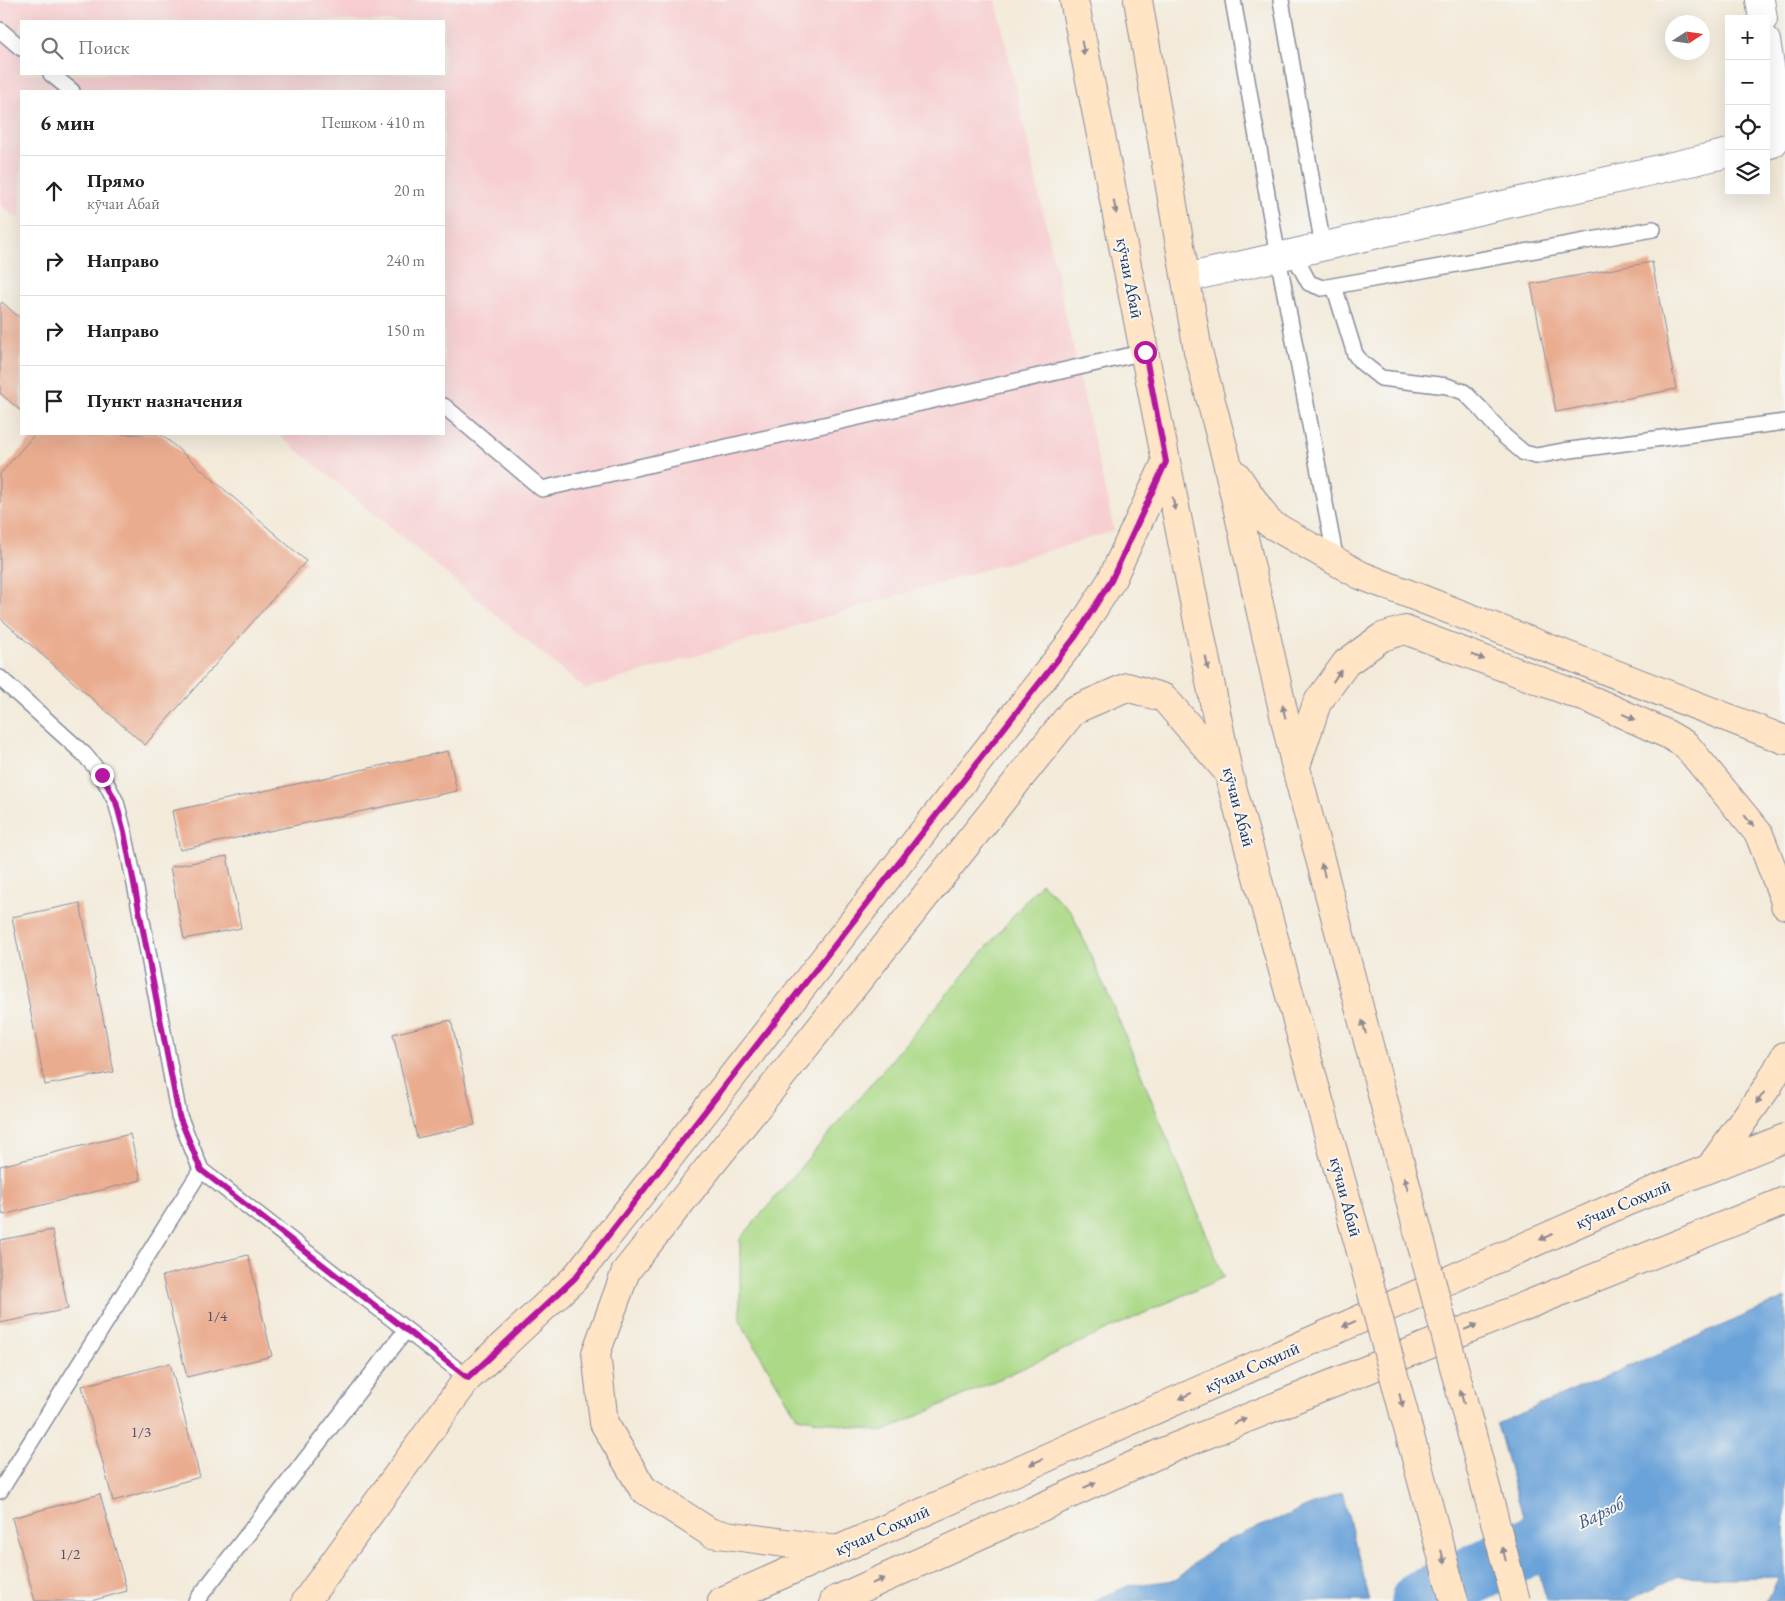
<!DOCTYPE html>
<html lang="ru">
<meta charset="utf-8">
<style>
:root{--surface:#fff;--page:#f2f2f2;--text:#202124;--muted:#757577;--line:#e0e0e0}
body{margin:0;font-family:"EB Garamond",serif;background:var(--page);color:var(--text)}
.controls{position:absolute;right:15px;top:15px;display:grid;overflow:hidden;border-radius:0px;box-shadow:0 5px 20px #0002}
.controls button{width:45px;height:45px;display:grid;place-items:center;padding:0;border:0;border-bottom:1px solid var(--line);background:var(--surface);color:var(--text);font:25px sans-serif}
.compass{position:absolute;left:1665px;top:15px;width:45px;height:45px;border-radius:50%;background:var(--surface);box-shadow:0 5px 20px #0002;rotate:78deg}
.stop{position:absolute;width:15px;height:15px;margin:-11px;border:4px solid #b5179e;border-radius:50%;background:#fff}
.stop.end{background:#b5179e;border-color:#fff;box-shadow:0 1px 5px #0008}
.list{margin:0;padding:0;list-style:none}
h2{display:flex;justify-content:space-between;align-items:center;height:65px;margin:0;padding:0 20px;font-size:21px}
h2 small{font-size:16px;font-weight:400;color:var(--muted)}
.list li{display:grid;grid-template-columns:32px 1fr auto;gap:15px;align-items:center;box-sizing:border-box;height:70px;padding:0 20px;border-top:1px solid var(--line)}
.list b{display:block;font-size:19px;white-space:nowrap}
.list p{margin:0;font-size:16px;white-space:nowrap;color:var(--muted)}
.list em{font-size:16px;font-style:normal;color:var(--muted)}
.icon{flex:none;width:28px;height:28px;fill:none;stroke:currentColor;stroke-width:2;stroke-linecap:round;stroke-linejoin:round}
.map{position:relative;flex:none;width:1785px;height:1601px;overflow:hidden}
.search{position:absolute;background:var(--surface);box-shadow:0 5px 20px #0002;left:20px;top:20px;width:425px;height:55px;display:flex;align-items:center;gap:12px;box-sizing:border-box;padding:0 18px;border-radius:0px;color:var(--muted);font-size:19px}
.panel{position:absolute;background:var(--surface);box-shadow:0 5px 20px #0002;left:20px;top:90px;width:425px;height:345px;border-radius:0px}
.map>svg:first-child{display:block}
.built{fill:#f7cfd1;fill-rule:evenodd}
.green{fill:#abd986;stroke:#638472}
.water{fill:#6aa3d9;stroke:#42699c}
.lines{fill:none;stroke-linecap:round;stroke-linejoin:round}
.river{stroke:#6aa3d9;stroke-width:59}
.building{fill:#eaac8f}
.lane-casing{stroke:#878c9c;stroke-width:18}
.street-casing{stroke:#878c9c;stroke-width:30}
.secondary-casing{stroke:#878c9c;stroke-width:30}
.lane{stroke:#fff;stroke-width:15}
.street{stroke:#fff;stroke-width:28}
.secondary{stroke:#ffe4c6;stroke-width:28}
.secondary-bridge-casing{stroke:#878c9c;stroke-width:30;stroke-linecap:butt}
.secondary-bridge{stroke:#ffe4c6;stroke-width:28}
.oneway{fill:#8d8a92}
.route{stroke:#b5179e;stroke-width:6}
.labels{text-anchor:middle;stroke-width:4;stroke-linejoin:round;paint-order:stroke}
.number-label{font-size:15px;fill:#4f4e6a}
.street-label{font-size:18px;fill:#1b2f5e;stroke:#f6f6f2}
.water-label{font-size:19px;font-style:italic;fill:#375889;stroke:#f6f6f2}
</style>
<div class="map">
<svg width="1785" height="1601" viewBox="0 0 1785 1601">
<rect width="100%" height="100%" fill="#f6f6f2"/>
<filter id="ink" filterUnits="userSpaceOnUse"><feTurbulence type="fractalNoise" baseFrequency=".02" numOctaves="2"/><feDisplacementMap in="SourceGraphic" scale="10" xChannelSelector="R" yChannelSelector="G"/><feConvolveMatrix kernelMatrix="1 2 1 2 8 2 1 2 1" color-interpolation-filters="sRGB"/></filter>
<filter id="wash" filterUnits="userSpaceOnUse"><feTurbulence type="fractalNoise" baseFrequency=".0096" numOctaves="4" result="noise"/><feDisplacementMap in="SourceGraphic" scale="20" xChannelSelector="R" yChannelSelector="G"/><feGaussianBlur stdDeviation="1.12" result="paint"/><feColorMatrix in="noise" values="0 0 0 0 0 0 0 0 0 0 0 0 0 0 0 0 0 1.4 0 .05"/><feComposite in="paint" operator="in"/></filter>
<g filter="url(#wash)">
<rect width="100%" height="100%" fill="#f3ead9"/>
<path class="built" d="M0 0H996L1114 531 585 689 278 434H444V91H21V221L0 204ZM21 21H444V74H21Z"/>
<path class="green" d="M1041 883 1071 911 1113 1006 1224 1277 882 1432 797 1417 740 1321V1239Z"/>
<path class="water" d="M1785 1298V1601H1767L1779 1577 1724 1578 1679 1576 1632 1598 1628 1601H1547L1497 1424Z
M1342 1492 1370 1601H1094L1128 1586 1175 1580 1216 1545Z"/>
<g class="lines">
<path class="river" d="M1420 1601 1604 1510"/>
</g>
<g id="blocks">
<path class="building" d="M1652 262 1676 389 1556 412 1531 284Z
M2 302 21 319V411L0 393V305Z
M35 434H161L306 561 145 745 0 618V474Z
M448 751 457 791 180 850 172 811Z
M227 856 241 928 184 939 170 867Z
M80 903 114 1072 45 1085 12 917Z
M451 1020 475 1125 417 1138 393 1034Z
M130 1134 141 1180 3 1215 0 1202V1166Z
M52 1230 68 1309 0 1323V1240Z
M248 1255 272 1356 187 1377 162 1276Z
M170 1363 200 1477 113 1501 82 1386Z
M100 1494 127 1591 91 1601H35L12 1518Z"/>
</g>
</g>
<g filter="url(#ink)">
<use href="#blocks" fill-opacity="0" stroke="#878c9c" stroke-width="1"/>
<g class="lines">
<g class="lane-casing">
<path id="lane" d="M1233 0 1278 257 1336 561
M1281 0 1323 247
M0 30 21 48
M51 74 72 91
M1293 253 1309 283 1322 288 1653 229
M1334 286 1355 354 1361 362 1381 378 1447 386 1464 392 1480 408 1504 436 1524 453 1536 456 1563 451 1785 422
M444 406 542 489 1145 352
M0 678 84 754 102 775 116 802 124 832 137 894 179 1116 201 1170 468 1378
M0 1491 201 1170
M196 1601 406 1330"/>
</g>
<g class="street-casing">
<path id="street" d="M1760 0 1763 19
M1766 41 1780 126 1779 135 1773 143 1766 145
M1186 278 1729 153"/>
</g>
<g class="secondary-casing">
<path id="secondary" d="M1074 0 1228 772 1361 1252
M1138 0 1198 351 1227 462 1296 768 1418 1231
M1236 475 1269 523 1360 575 1785 740
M1296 766 1317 703 1346 663 1382 637 1405 630 1594 701 1667 734 1686 745 1759 834 1784 899 1785 905
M1711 1166 1768 1086 1785 1056
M838 1550 711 1533 643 1489 604 1423 596 1353 626 1271 1074 710 1127 687 1164 698 1228 772
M306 1601 468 1378 575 1278 1076 636 1111 581 1166 462
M722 1601 1628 1201 1785 1138
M834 1601 1163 1452 1785 1201"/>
</g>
<use href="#lane" class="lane"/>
<use href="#street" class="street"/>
<use href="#secondary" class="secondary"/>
<g class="secondary-bridge-casing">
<path id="secondary-bridge" d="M1418 1231 1516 1601
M1361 1252 1454 1601"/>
</g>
<use href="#secondary-bridge" class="secondary-bridge"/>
</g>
<defs><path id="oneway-solid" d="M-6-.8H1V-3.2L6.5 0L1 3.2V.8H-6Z" transform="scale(1.25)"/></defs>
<g class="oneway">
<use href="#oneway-solid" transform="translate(1083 48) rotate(79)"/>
<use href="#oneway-solid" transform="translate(1115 207) rotate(79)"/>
<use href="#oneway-solid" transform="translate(1174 504) rotate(78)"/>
<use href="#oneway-solid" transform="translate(1478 657) rotate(21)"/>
<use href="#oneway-solid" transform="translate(1207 663) rotate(79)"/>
<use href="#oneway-solid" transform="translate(1337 676) rotate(-54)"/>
<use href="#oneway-solid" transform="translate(1284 712) rotate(-102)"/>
<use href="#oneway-solid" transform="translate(1629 717) rotate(24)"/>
<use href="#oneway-solid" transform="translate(1749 821) rotate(51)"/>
<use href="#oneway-solid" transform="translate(1323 870) rotate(-105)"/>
<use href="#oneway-solid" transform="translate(1364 1027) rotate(-105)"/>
<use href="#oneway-solid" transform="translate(1760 1098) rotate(126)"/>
<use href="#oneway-solid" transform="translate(1406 1184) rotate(-105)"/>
<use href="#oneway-solid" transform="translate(1546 1237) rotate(156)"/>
<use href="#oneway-solid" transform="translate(1349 1324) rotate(156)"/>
<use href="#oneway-solid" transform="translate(1471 1327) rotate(-22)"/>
<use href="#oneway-solid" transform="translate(1185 1396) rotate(156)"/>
<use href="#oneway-solid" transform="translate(1462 1397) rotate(-105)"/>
<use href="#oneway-solid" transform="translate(1401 1400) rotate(75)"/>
<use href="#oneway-solid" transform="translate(1240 1421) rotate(-22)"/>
<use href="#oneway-solid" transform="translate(1036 1462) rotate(156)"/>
<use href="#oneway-solid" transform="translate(1090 1485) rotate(-24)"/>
<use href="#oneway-solid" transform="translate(1504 1554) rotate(-105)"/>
<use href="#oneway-solid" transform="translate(1443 1557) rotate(75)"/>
<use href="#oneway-solid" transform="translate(878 1581) rotate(-24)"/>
</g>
</g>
<g class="lines" filter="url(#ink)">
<path class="route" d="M102 775 116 802 124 832 179 1116 201 1170 468 1378 575 1278 1076 636 1111 581 1166 462 1145 352"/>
</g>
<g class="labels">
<g class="number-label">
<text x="217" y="1321">1/4</text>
<text x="141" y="1437">1/3</text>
<text x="70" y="1559">1/2</text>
</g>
<g class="street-label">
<text transform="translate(1130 278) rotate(79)" y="6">кӯчаи Абаӣ</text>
<text transform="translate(1239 807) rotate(75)" y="6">кӯчаи Абаӣ</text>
<text transform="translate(1346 1197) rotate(75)" y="6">кӯчаи Абаӣ</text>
<text transform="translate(1623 1204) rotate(-23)" y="6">кӯчаи Соҳилӣ</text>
<text transform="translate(1252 1367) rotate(-24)" y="6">кӯчаи Соҳилӣ</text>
<text transform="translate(882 1530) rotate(-24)" y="6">кӯчаи Соҳилӣ</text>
</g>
<g class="water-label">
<text transform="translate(1600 1512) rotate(-26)" y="7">Варзоб</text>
</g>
</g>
</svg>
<div class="controls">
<button>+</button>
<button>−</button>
<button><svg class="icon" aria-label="locate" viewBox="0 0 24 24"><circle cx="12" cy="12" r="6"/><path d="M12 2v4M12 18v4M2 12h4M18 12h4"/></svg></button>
<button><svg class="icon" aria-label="layers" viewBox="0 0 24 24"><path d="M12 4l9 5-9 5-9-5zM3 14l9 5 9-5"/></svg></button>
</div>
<svg class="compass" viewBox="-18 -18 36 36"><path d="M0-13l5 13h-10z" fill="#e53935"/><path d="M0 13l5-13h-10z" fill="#757577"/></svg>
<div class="stop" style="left:1145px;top:352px"></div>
<div class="stop end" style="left:102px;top:775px"></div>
<div class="search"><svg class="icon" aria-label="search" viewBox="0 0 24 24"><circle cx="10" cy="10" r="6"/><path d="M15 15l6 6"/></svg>Поиск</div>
<section class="panel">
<h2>6 мин<small>Пешком · 410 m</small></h2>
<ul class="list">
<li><svg class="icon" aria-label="ahead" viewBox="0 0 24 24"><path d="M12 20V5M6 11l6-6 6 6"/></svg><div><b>Прямо</b><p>кӯчаи Абаӣ</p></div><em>20 m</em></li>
<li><svg class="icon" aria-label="right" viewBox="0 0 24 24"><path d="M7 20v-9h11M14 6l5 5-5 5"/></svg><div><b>Направо</b></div><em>240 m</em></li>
<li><svg class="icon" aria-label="right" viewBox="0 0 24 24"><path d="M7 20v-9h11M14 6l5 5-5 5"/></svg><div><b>Направо</b></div><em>150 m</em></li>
<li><svg class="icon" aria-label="arrive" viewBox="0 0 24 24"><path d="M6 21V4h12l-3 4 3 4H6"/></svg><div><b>Пункт назначения</b></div></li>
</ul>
</section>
</div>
